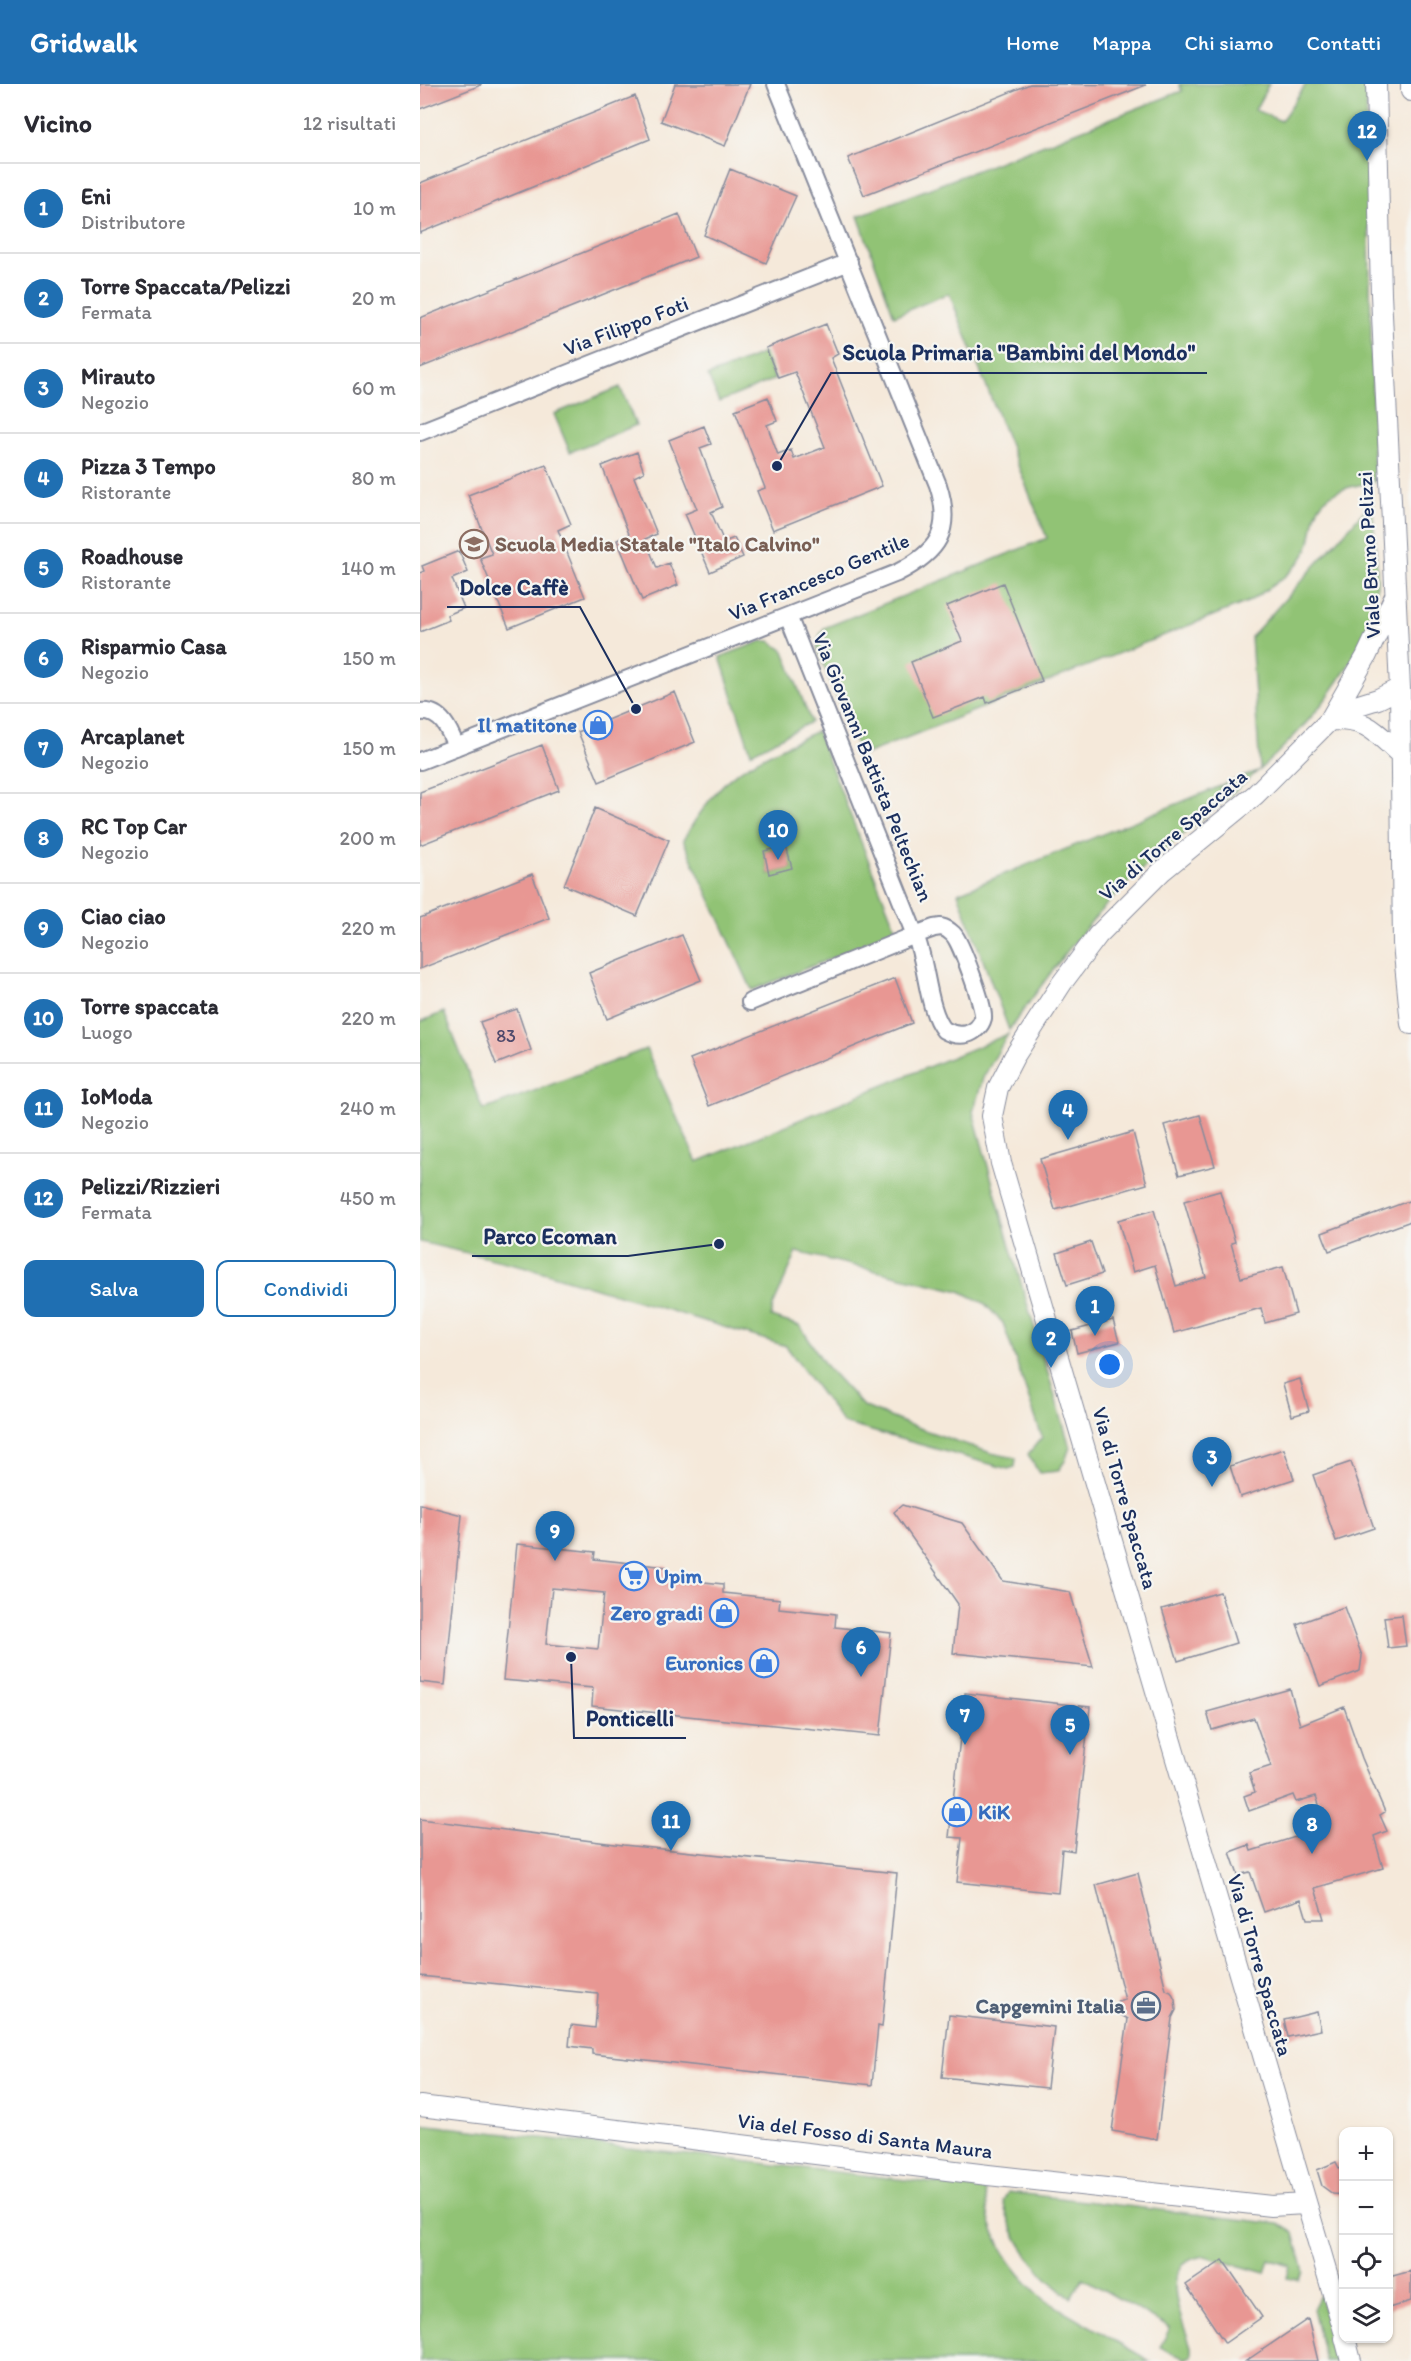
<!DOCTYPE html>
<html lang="it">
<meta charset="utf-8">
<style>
:root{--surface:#fff;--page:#f7f7f7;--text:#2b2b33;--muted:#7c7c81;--line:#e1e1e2;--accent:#1f6fb2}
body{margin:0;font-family:Itim,sans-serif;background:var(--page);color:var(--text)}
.controls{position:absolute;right:18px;bottom:18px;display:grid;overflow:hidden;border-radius:12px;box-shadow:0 2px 4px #0004}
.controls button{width:54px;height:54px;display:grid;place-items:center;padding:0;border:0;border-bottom:2px solid var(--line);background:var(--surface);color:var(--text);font:30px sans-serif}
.you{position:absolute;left:690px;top:1281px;width:21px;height:21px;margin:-15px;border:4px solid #fff;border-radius:50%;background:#1a73e8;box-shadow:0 0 0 9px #1a73e833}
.badge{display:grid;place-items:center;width:39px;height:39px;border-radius:50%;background:var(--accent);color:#fff;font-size:20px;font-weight:700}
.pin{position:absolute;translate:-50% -50px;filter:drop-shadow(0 2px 3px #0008)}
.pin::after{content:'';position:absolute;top:32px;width:21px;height:18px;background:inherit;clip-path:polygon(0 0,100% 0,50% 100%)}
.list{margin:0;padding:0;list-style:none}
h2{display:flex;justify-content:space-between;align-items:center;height:78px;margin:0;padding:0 24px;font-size:26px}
h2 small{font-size:20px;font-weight:400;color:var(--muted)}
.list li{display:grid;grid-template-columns:39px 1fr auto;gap:18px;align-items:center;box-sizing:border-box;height:90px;padding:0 24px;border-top:2px solid var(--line)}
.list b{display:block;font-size:22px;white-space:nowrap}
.list p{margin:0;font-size:20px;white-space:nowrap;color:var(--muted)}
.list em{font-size:20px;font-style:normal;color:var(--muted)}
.actions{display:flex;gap:12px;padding:18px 24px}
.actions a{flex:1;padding:14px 0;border:2px solid var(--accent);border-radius:12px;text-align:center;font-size:21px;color:var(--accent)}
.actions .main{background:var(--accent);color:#fff}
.icon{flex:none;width:33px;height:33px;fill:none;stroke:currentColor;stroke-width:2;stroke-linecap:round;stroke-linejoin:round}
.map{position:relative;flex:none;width:991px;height:2277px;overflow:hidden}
header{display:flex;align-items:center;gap:36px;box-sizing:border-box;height:84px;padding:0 30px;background:var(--accent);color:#fff}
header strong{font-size:28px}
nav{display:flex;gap:33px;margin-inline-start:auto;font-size:21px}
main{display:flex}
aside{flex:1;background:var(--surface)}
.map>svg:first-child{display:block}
.green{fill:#91c374;stroke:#567969;stroke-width:1.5;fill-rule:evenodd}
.building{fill:#e89793;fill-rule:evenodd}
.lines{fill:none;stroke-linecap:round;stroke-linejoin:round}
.minor-casing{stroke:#888c9c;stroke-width:20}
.tertiary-casing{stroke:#888c9c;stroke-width:22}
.minor{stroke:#fff;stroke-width:16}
.tertiary{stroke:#fff;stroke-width:20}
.labels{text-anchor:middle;stroke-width:4.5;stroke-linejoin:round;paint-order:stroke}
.number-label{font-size:18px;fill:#4e496b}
.street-label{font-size:21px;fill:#1b2f5e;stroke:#f6f6f2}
.education-label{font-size:21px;font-weight:bold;fill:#785e54;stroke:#f6f6f2;text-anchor:start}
.shop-label{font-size:21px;font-weight:bold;fill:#366cbe;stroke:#f6f6f2;text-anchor:end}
.service-label{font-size:21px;font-weight:bold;fill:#4e5e75;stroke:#f6f6f2;text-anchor:end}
.leader{fill:none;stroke:#1b2f5e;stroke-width:2}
.callout-dot{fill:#1b2f5e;stroke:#f6f6f2;stroke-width:2}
.callout-label{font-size:22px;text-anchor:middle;font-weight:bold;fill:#1b2f5e;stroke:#f6f6f2;stroke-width:4.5;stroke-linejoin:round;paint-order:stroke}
</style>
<header>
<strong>Gridwalk</strong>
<nav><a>Home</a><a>Mappa</a><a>Chi siamo</a><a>Contatti</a></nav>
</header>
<main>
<aside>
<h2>Vicino<small>12 risultati</small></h2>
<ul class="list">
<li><span class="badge">1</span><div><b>Eni</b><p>Distributore</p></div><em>10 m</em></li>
<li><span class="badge">2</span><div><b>Torre Spaccata/Pelizzi</b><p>Fermata</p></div><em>20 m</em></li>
<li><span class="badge">3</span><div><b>Mirauto</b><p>Negozio</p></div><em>60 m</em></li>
<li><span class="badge">4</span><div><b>Pizza 3 Tempo</b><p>Ristorante</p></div><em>80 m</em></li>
<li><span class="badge">5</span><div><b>Roadhouse</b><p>Ristorante</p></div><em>140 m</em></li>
<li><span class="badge">6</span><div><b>Risparmio Casa</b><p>Negozio</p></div><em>150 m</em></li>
<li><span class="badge">7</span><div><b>Arcaplanet</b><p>Negozio</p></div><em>150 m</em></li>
<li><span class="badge">8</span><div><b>RC Top Car</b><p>Negozio</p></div><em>200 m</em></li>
<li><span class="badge">9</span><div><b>Ciao ciao</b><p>Negozio</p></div><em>220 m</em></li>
<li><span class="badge">10</span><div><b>Torre spaccata</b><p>Luogo</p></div><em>220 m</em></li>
<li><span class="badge">11</span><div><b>IoModa</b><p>Negozio</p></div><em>240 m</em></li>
<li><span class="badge">12</span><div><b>Pelizzi/Rizzieri</b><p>Fermata</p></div><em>450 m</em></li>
</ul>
<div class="actions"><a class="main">Salva</a><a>Condividi</a></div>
</aside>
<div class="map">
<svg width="991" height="2277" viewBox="0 0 991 2277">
<rect width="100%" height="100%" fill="#f6f6f2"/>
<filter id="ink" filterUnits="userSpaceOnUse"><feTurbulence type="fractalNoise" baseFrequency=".0167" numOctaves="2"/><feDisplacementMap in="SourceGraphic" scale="12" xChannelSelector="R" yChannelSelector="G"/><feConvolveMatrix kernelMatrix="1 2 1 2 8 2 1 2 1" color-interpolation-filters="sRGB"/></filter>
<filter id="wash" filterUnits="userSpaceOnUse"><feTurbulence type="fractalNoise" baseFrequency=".008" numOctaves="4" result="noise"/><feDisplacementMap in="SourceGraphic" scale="24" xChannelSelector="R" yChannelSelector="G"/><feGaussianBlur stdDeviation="1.35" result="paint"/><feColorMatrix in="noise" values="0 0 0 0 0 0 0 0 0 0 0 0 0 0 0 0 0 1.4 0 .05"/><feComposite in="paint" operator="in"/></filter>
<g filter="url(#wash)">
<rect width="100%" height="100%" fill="#f5e9da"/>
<path class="green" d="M759 0H849L835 26 861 37 886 0H946L954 398C933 402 905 405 896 429 891 444 893 459 883 473 870 492 848 504 830 517L441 672 397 565 399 553 404 544 627 454 529 209 474 232 438 132 762 7Z
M344 269 355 295 299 318 288 292Z
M200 303 216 341 150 368 134 330Z
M952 418C954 458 964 504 949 543 943 559 933 573 925 587 873 671 790 724 718 789 668 835 629 891 589 946L538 809 840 686 831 553Z
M342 557H350L364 567 391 638 331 669 300 573Z
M397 647 477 848 332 906 263 756C275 735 298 701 318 688 342 671 371 660 397 647ZM366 762 372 784 349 790 344 767Z
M24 928 63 1026 226 965 277 1078 588 950 563 994 553 1028 590 1162 650 1363 645 1377 638 1387 619 1389 608 1370 622 1353 583 1239 564 1219 540 1207 377 1168 353 1222 351 1233 380 1242 406 1282 443 1322 487 1340 571 1369 596 1374 595 1383 588 1385 423 1339 366 1262 107 1183 0 1158V938Z
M0 2040 564 2105C567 2116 566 2128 570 2138 580 2169 601 2195 625 2216L730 2277H0Z
M588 2108 859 2140 874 2149 884 2188 879 2196 867 2194 870 2182 849 2175 845 2189 785 2172C734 2178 762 2234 771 2263V2272L765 2275 740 2263 750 2244 663 2194 651 2214C618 2191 593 2158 583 2118Z
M900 2211 918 2277H905L893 2225Z"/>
<g id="blocks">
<path class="building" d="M0 0H61V1L0 25Z
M255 0H330L305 62 241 37Z
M610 0 726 1 444 111 428 74Z
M215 12 230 55 0 149V99Z
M310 85 376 112 346 179 284 151Z
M259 130 276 173 0 284V234Z
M406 240 418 270 411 274 462 402 353 446 337 407 345 404 315 326 348 313 357 337 347 341 358 371 371 366 374 375 405 363 375 288 358 294 346 264Z
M284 342 291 360 280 364 302 423 291 428 304 458 314 454 323 473 290 488 265 430 277 425 249 356Z
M217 368 224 388 214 393 237 450 225 455 237 484 249 479 258 501 222 516 197 456 209 450 182 382Z
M126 381 151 440 138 446 165 513 89 544 60 474 72 470 48 411Z
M39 467 48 488 32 495 44 524 27 531 29 536 0 548V489L4 487 2 482Z
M583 499 622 597 567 619 565 613 513 633 491 578 542 557 527 522Z
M255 608 275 658 179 698 158 648Z
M122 661 139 706 0 761V708Z
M175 724 249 756 217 832 144 801Z
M366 762 372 784 349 790 344 767Z
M112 790 129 834 0 885V834Z
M262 851 281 896 187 935 169 889Z
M475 894 492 939 289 1022 270 975Z
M97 925 111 966 76 980 60 938Z
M780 1031 795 1082 759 1091 744 1041Z
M713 1048 727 1100 635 1126 620 1075Z
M800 1107 815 1158 811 1159 821 1194 863 1183 876 1230 845 1239 841 1224 754 1249 735 1181 713 1188 698 1136 734 1126 756 1202 786 1193 764 1117Z
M991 1116V1137L909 1167 902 1149Z
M671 1158 682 1190 647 1201 637 1169Z
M693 1236 699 1258 657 1269 652 1247Z
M880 1295 889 1327 872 1332 863 1300Z
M864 1365 874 1395 820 1413 810 1382Z
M931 1378 954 1444 916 1457 893 1391Z
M0 1420 42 1431 25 1601 0 1598Z
M482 1421 542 1439 583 1497 650 1508 673 1583 533 1569 538 1520 474 1428Z
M97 1460 175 1468 174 1475 247 1483 246 1494 303 1500V1509L360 1515 359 1524 416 1530 415 1543 471 1549 460 1652 172 1622 173 1604 83 1596ZM132 1504 184 1509 178 1565 126 1560Z
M800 1508 816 1559 758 1577 742 1525Z
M924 1523 942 1572 940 1587 900 1602 877 1540Z
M982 1531 986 1562 968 1564 964 1533Z
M870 1605 880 1641 924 1623 942 1674 965 1728 960 1731 967 1747 954 1752 963 1784 895 1804 904 1835H887L881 1815 844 1828 830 1788 818 1791 810 1768 829 1761 831 1767 907 1743 896 1712 876 1718 873 1711 829 1727 824 1712 835 1708 829 1689 851 1682 834 1634 792 1646 787 1628Z
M545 1609 670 1623 654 1767 642 1765 638 1809 537 1798 542 1754 529 1753Z
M0 1735 203 1761 477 1789 462 1943 458 1942 452 2001 172 1970V1965L149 1962 151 1941 175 1944 178 1910 0 1892Z
M718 1789 746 1906 751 1908 755 1916 756 1926 752 1934 737 2055 692 2047 708 1935 696 1928 697 1918 705 1916 676 1801Z
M897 1928 901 1946 868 1953 864 1936Z
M529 1931 634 1943 627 2004 522 1993Z
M916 2078 919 2084 924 2083V2111L913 2110 902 2102 897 2086Z
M803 2176 842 2233 805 2259 766 2201Z
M991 2187V2217L969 2224V2193Z
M888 2235 898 2277H826Z"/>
</g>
</g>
<g filter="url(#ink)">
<use href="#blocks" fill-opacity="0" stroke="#888c9c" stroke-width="1.5"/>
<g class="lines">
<g class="minor-casing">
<path id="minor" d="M0 348 429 178
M0 628C21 625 30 647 36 663
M0 677 477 489C518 468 533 447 518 401L356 0
M521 843C526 844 529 846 533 850 541 858 565 924 563 934 561 942 554 948 547 950 538 952 531 950 524 946 507 926 507 878 495 851L514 844Z
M330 918 495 851 368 532"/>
</g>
<g class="tertiary-casing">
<path id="tertiary" d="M956 0 961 210 980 604 983 860 991 940
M991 0V7
M911 634 946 573 974 514
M910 636C949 635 954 647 981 671
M0 2022 568 2091 851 2122 885 2120
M924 2247 581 1079 572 1032 578 1004 594 973 642 899 678 851 742 787 835 711 910 636 929 624 958 615 980 604
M925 2254 931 2277"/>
</g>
<use href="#minor" class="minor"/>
<use href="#tertiary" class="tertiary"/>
</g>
</g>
<defs>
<g id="school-ring" transform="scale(1.5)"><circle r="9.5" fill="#f6f6f2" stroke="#8d6e63" stroke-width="1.5"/><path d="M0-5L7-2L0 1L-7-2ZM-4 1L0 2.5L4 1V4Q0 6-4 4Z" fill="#8d6e63"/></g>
<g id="shop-ring" transform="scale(1.5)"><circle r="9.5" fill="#f6f6f2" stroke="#3f7fe0" stroke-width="1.5"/><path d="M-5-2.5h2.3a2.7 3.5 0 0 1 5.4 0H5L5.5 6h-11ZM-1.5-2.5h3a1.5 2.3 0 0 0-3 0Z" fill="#3f7fe0"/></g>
<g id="supermarket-ring" transform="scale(1.5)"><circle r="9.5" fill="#f6f6f2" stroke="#3f7fe0" stroke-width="1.5"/><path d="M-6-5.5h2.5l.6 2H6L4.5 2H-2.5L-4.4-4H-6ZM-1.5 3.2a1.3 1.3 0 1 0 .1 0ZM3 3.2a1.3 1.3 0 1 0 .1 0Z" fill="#3f7fe0"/></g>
<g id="office-ring" transform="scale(1.5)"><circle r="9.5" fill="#f6f6f2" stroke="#5c6f8a" stroke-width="1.5"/><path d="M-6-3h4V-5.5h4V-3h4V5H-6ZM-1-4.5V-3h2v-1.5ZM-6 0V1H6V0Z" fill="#5c6f8a"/></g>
</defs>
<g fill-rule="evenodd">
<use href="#school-ring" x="54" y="460"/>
<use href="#shop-ring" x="178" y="641"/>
<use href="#supermarket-ring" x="214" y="1492"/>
<use href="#shop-ring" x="304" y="1529"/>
<use href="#shop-ring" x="344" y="1579"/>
<use href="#shop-ring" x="537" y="1728"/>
<use href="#office-ring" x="726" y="1922"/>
</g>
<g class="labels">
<g class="number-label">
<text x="86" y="958">83</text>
</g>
<g class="street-label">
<text transform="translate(206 242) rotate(-21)" y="7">Via Filippo Foti</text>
<text transform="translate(949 471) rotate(-93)" y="7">Viale Bruno Pelizzi</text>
<text transform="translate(399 493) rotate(-23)" y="7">Via Francesco Gentile</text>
<text transform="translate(453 683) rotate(68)" y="7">Via Giovanni Battista Peltechian</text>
<text transform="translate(753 751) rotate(-41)" y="7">Via di Torre Spaccata</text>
<text transform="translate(705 1414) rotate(74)" y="7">Via di Torre Spaccata</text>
<text transform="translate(840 1881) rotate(74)" y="7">Via di Torre Spaccata</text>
<text transform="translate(445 2052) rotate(7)" y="7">Via del Fosso di Santa Maura</text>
</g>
<g class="education-label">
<text x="75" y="467">Scuola Media Statale "Italo Calvino"</text>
</g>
<g class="shop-label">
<text x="157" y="648">Il matitone</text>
<text x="235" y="1499" text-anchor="start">Upim</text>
<text x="283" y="1536">Zero gradi</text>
<text x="323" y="1586">Euronics</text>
<text x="558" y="1735" text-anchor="start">KiK</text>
</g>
<g class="service-label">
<text x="705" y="1929">Capgemini Italia</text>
</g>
</g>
<path class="leader" d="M357 382L411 289H787M216 625L160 523H27M299 1160L208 1172H52M151 1573L154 1654H266"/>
<g class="callout-dot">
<circle cx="357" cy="382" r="6"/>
<circle cx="216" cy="625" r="6"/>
<circle cx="299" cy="1160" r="6"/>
<circle cx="151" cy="1573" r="6"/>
</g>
<g class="callout-label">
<text x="599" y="276">Scuola Primaria "Bambini del Mondo"</text>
<text x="94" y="511">Dolce Caffè</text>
<text x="130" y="1160">Parco Ecoman</text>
<text x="210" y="1642">Ponticelli</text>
</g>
</svg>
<div class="controls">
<button>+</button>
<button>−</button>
<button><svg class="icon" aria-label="locate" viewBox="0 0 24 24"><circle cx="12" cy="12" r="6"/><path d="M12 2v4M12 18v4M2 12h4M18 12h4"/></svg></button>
<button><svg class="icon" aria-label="layers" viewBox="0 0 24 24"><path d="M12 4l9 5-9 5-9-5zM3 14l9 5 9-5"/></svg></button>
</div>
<div class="you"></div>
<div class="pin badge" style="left:675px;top:1252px">1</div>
<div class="pin badge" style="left:631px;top:1284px">2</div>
<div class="pin badge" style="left:792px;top:1403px">3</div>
<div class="pin badge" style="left:648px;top:1056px">4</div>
<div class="pin badge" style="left:650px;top:1671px">5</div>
<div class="pin badge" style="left:441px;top:1593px">6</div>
<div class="pin badge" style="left:545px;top:1661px">7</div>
<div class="pin badge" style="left:892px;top:1770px">8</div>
<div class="pin badge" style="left:135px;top:1477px">9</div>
<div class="pin badge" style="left:358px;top:776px">10</div>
<div class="pin badge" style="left:251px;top:1767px">11</div>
<div class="pin badge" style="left:947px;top:77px">12</div>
</div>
</main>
